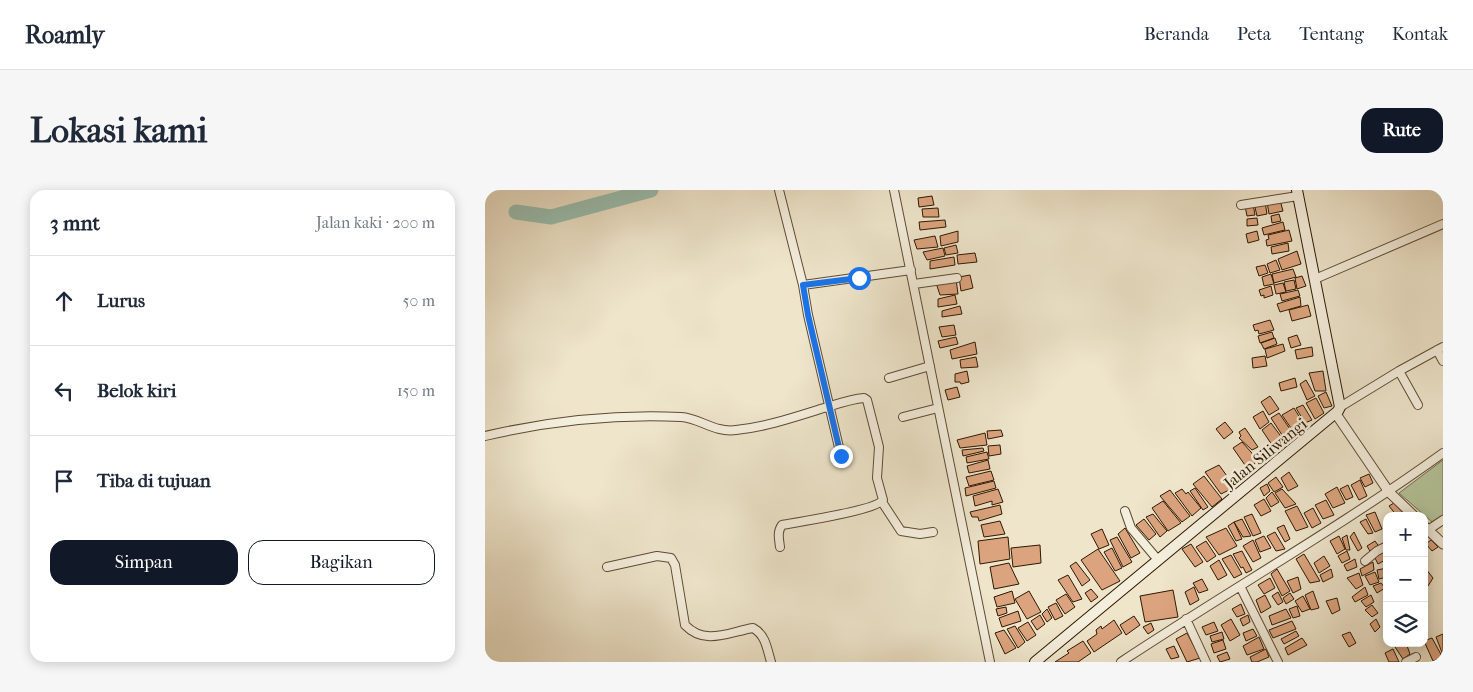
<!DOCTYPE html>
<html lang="id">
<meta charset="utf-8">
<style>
:root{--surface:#fff;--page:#f6f6f7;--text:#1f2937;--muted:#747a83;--line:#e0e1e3;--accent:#111827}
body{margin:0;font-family:"IM FELL French Canon",serif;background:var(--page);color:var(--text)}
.controls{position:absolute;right:15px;bottom:15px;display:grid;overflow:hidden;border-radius:10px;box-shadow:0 2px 12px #0003}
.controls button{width:45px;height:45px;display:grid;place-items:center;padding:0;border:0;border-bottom:1px solid var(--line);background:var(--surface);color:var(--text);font:25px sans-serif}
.stop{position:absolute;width:15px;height:15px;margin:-11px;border:4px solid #1a73e8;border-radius:50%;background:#fff}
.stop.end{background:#1a73e8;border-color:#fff;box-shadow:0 1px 5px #0008}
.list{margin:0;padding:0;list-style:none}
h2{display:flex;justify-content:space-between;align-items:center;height:65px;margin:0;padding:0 20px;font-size:21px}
h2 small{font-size:16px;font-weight:400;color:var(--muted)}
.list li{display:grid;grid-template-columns:32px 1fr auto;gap:15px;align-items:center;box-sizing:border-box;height:90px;padding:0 20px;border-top:1px solid var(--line)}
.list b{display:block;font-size:19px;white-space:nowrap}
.list em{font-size:16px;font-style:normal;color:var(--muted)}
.actions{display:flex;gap:10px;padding:15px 20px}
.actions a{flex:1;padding:11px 0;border:1px solid var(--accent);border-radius:15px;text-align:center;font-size:18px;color:var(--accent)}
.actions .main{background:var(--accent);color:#fff}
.icon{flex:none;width:28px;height:28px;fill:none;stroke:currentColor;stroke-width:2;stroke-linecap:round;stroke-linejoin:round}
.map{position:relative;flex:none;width:958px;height:472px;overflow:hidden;border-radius:15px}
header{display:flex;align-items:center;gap:30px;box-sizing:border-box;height:70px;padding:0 25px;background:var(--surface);border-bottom:1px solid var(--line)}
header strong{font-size:24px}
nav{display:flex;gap:28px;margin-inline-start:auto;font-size:18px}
.intro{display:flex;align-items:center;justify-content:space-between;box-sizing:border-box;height:120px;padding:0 30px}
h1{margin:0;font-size:35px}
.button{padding:12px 22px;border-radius:15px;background:var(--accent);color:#fff;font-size:18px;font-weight:700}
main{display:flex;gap:30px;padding:0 30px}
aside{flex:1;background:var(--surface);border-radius:15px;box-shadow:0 2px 12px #0003}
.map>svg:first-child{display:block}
.green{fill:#b5c59b;stroke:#726e4e}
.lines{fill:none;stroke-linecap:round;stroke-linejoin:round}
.river{stroke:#9bc0b1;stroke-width:15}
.building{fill:#dca47e;stroke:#2e1800}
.minor-casing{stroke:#5e4b33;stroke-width:10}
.tertiary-casing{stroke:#5e4b33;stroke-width:11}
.secondary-casing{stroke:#2e1800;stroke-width:12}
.minor{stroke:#f4eedd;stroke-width:8}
.tertiary{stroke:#f4eedd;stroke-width:9}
.secondary{stroke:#f4eedd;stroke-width:10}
.route{stroke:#1a73e8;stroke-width:6}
.labels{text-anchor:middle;stroke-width:5;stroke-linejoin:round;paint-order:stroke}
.street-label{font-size:16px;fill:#2e1800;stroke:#f4eedd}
</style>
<header>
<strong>Roamly</strong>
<nav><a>Beranda</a><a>Peta</a><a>Tentang</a><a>Kontak</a></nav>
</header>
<div class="intro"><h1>Lokasi kami</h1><a class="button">Rute</a></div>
<main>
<aside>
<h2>3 mnt<small>Jalan kaki · 200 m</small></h2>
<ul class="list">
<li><svg class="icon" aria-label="ahead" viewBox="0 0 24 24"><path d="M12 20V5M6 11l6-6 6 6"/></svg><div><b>Lurus</b></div><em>50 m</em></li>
<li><svg class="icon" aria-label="left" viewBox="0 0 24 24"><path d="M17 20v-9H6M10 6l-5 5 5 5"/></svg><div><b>Belok kiri</b></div><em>150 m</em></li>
<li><svg class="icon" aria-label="arrive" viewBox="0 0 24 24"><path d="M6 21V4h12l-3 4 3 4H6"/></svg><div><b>Tiba di tujuan</b></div></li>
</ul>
<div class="actions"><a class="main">Simpan</a><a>Bagikan</a></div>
</aside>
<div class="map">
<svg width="958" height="472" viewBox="0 0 958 472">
<rect width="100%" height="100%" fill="#eee5cb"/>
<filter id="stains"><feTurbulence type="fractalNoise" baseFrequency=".004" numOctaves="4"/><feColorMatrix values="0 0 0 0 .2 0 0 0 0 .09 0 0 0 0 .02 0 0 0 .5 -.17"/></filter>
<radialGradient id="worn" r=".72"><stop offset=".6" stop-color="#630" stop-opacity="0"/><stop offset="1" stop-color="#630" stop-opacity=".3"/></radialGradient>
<path class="green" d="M958 270V325L947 332 914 303Z"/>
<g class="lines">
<path class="river" d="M31 22 66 27 166 0"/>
</g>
<path class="building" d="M447 6 449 15 434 17 433 8Z
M795 10 798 21 784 24 782 12Z
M780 12 782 24 772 26 769 13Z
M768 14 770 25 762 26 760 16Z
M453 18 454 27H438L437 19Z
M794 24 796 31 787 33 786 26Z
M772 28 773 35 762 36V29Z
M460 30 461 37 435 40 434 32Z
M798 32 800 40 779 45 777 38Z
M804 40 807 51 782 56 781 50 784 49 783 45Z
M473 41V52L456 56 455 46Z
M772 41 774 50 763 53 761 44Z
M450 46 453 57 432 59 429 50Z
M803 53 804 61 787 64 786 57Z
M471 55 473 63 461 65 459 58Z
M458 58 460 66 442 70 438 62Z
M812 61 816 74 797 80 793 69Z
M490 63 492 72 473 74 472 65Z
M469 67 470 75 445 79V71Z
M791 70 795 80 785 83 782 74Z
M780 75 783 83 774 86 771 77Z
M808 79 811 87 789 93 787 84Z
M786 84 789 94 779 96 777 87Z
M485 85 488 98 476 101 474 87Z
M817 86 821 96 812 99 810 88Z
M471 89 473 104 455 105 451 93Z
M809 90 811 99 801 101 799 92Z
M798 93 801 102 791 104 789 95Z
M786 96 788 105 779 108V105L776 106 774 100Z
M813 100 815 106 797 111 795 104Z
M470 105 472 114 453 117V109Z
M815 107 816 116 795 122 792 114Z
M823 115 826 126 807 131 804 120Z
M475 116 477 124 457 127V121Z
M785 130 789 140 774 144 773 140 770 141 768 135Z
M469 135 471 145 457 147 454 137Z
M787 142 789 148 775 153 773 146Z
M812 145 816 155 806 158 803 148Z
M471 147 473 154 455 158 453 151Z
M790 148 792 154 779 159 776 153Z
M490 152 492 164 467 169 465 160Z
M798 154 800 161 782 168 780 159Z
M827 157 828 166 812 169 810 160Z
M780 166 782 176 768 178 767 168Z
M491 167 493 177 476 178 475 170Z
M482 181 484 192 476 194 475 192H470V184Z
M838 181 841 201H830L824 183Z
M810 188 812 197 796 201 794 193Z
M821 190 830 206 822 210 815 194Z
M472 197 475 207 463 210 460 200Z
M841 202 847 216 839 218 833 206Z
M785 206 794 219 784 225 776 212Z
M831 208 839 223 830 229 821 213Z
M818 215 827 230 820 233 811 218Z
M809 218 820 236 808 241 797 225Z
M778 221 784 232 775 239 768 227Z
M794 223 807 242 799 248 786 228Z
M740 232 748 242 739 249 731 239Z
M786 233 798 249 787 255 777 240Z
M760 238 773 257 767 260 754 248 756 246 754 242Z
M516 240 518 246 503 249 502 241Z
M500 243 502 255 475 258 472 250Z
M757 252 774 271 762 278 748 258Z
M515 255 516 264 504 266 503 256Z
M498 258 499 261 478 266 477 260Z
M502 262 504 269 482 273 481 267Z
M503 270 505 279 484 283 482 276Z
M734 275 750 297 736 304 720 282Z
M506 281 509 290 484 296 481 287Z
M804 282 813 296 803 301 796 288Z
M884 284 888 293 880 297 875 288Z
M719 286 737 309 727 317 708 294Z
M791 287 798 297 789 302 783 293Z
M875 290 882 306 874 310 866 295Z
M509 291 511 298 481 306 480 298Z
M782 294 785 301 779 306 775 298Z
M863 295 868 307 861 310 855 299Z
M852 297 860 313 848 318 840 304Z
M710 298 723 317 718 320 705 301Z
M513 299 518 312 507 315V311L490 316 488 306Z
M697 299 701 304 703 302 716 318 707 326 690 303Z
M797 299 811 314 800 318 790 303Z
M685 300 705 326 697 332 675 306Z
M787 302 794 312 786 317 781 308Z
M779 309 786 321 776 326 769 315Z
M841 310 849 325 838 329 830 315Z
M678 311 696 333 683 341 667 318Z
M909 313 921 326H912L904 316Z
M515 315 517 324 494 331 493 327H487L485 322Z
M812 316 823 337 811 341 800 321Z
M828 318 836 333 827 338 819 323Z
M890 322 897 339 890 342 881 325Z
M668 324 682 341 675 347 661 327Z
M767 324 776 343 768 346 759 327Z
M659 329 671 344 664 350 651 335Z
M757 329 766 346 758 347 749 332Z
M881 329 888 343 883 344 875 332Z
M515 331 520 344 499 347 496 335Z
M749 332 757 349 751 351 743 336Z
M799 335 805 349 800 352 792 338Z
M640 338 655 363 646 368 633 344Z
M741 338 752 356 734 365 721 347Z
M617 339 624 355 614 359 606 344Z
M790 342 800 359 791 361 782 346Z
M869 342 877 358 873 361 865 347Z
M862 345 865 360H861L857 348Z
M779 346 786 358 775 362 770 350Z
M854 346 860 359 852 364 845 351Z
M523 347 525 369 495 374 493 351Z
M632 347 647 372 638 377 625 350Z
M768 350 776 368 768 372 758 356Z
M946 350 953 357 947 361 941 354Z
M721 351 731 366 722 372 711 357Z
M890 351 895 358 886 363 882 356Z
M706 354 718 372 710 377 697 359Z
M555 355 556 373 528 377 526 358Z
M627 358 637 378 630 381 619 362Z
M613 359 635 391 617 400 596 370Z
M757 361 767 380 761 383 758 377 756 378 748 364Z
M862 361 865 369 857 373 853 366Z
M899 361 902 369 893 374 889 366Z
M819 364 835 391 825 393 811 369Z
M746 365 757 384 749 388 737 369Z
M839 366 845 376 834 383 829 373Z
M870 369 872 377 862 381 859 375Z
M734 370 742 385 733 390 725 376Z
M591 372 605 390 597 396 585 376Z
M888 372 889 380 877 386 875 379Z
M524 373 534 394 509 399 505 377Z
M902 378V387L894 389 892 380Z
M792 379 805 401 797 406 786 384Z
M846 379 848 387 838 392 835 385Z
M941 379 948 388 943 396 939 392Z
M890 382 894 392 885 395 880 386Z
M874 383 878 395 871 399 862 388Z
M583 385 597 409 588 412 573 390Z
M813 387 816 399 808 403 802 391Z
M785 388 790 398 779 404 773 395Z
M717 389 723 400 714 403 708 393Z
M896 393 900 398 892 403 888 396Z
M709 397 714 410 705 415 700 402Z
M880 397 883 405 870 412 867 407Z
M606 399 613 407 606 412 600 403Z
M688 400 693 427 660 432 655 406Z
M527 401 530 413 512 417 509 407Z
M544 401 556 422 542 429 530 409Z
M828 401 834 418 826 420 820 405Z
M793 402 798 412 793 415 787 406Z
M805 403 809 409 801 414 798 408Z
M581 404 590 417 580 424 571 410Z
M780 405 786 417 776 423 771 410Z
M886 405 889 412 881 417 876 411Z
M818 406 825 419 817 422 810 411Z
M852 408 855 420 847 424 841 411Z
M571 413 578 426 570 430 563 417Z
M756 414 760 424 752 427 747 419Z
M887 415 893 423 887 427 880 420Z
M812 416 815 426 808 428 804 419Z
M521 417 522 423 513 426 511 419Z
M562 419 567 428 562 432 557 424Z
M801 419 806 428 787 435 784 426Z
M533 421 536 431 517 437 514 428Z
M555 425 560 434 552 440 546 431Z
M763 425 765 432 758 436 755 429Z
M649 426 655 435 641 445 635 435Z
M746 429 755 445 745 451 736 435Z
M891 429 895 437 890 442 885 434Z
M629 430 637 443 609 462 602 451 612 444 611 440 616 436 617 439Z
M807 431 811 439 788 448 784 440Z
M543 432 551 445 542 451 533 438Z
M729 432 733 441 721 445 717 437Z
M666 433 669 440 663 444 658 437Z
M530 436 540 452 533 458 522 439Z
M768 439 772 446 761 451 758 443Z
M519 440 531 458 520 464 510 443Z
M811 441 814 446 799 454 796 449Z
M737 442 739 449 727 452 725 446Z
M865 442 871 453 864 457 857 445Z
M702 443 715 468 702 472 691 449Z
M958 444V465L951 447Z
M774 447 779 459 762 465 758 456Z
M817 448 822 455 803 465 800 458Z
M947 448 958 468 948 471 939 451Z
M738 450 741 459 729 463 726 454Z
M598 451 606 463 593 472H570L584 463 582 461Z
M915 453H921L925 464 918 469 910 457Z
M689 456 694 467 686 469 681 459Z
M781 459 784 467 772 472H767L765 467Z
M908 459 914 472H904L900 463Z
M742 462 745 469 735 472 732 466Z"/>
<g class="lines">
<g class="minor-casing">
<path id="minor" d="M294 0 318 95 426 80
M409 0 505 472
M756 15 813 6
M830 89 958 34
M429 94 472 88
M318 95 323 125 356 266
M952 160 958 171
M914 181 933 215
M404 188 445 176
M855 217 914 181 958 157
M418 227 453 218
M0 246C64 231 130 224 196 227 215 228 229 243 251 240 281 237 310 227 339 218 352 214 366 209 379 208L382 210 394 257 392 288 398 310C391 320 314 332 297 335 292 342 294 349 295 357
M397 312 416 341 435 344 448 342
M640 321 646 338 673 370
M943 340 958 330
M880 371 892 361 902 356
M122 377 172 366 186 368 190 375 200 435C220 456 244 442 268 438 281 445 282 459 286 472
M755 396 793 472
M701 429 721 472
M636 472C743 401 854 338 958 263
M921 472 931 467"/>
</g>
<g class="tertiary-casing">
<path id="tertiary" d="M851 224 904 302 929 326
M939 336 958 354"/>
</g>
<g class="secondary-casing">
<path id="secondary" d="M550 472 853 221 855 217 812 0"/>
</g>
<use href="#minor" class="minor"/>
<use href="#tertiary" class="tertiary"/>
<use href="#secondary" class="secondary"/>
</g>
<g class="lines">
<path class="route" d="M356 266 323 125 318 95 374 88"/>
</g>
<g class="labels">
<g class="street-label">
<text transform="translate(780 263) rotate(-39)" y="6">Jalan Siliwangi</text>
</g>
</g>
<rect width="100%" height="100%" filter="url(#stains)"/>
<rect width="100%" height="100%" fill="url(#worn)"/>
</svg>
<div class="controls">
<button>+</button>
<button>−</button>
<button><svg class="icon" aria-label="layers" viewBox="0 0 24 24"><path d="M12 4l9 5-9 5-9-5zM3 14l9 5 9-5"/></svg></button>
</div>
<div class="stop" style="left:374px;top:88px"></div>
<div class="stop end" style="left:356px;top:266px"></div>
</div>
</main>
